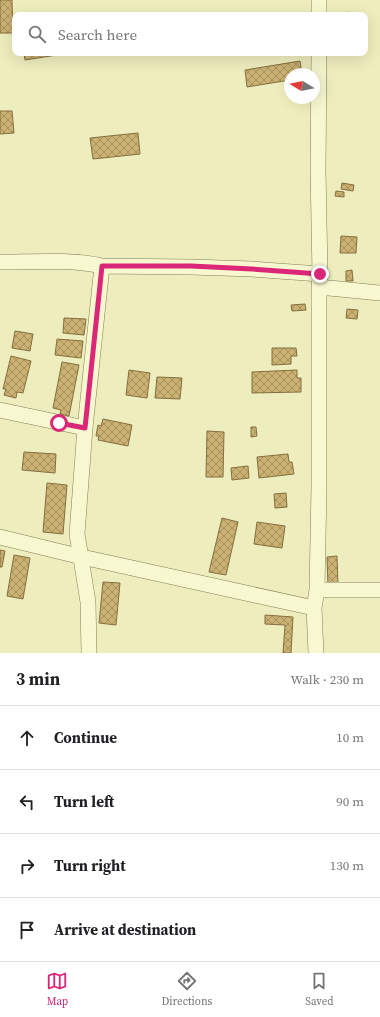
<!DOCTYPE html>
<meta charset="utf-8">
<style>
:root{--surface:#fff;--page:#f6f6f6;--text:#202124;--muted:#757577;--line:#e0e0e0;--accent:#db2777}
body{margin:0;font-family:"Source Serif 4",serif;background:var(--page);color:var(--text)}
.compass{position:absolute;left:284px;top:68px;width:36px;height:36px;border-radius:50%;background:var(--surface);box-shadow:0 4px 16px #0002;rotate:280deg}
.stop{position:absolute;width:12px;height:12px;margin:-9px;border:3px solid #db2777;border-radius:50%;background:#fff}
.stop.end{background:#db2777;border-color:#fff;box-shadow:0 1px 4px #0008}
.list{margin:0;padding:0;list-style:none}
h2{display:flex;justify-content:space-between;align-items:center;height:52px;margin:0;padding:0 16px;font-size:17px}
h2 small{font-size:13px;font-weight:400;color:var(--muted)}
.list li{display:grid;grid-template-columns:26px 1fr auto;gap:12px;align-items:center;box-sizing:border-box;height:64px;padding:0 16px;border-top:1px solid var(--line)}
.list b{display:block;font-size:15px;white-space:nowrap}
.list em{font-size:13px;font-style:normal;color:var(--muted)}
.icon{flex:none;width:22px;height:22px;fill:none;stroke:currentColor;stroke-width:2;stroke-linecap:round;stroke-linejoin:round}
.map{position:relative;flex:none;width:380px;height:653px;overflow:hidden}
.search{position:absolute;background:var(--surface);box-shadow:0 4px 16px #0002;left:12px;right:12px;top:12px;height:44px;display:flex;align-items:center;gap:10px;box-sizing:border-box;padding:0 14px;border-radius:8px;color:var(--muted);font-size:15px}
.sheet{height:308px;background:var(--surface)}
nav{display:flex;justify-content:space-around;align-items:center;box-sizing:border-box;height:56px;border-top:1px solid var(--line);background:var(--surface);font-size:11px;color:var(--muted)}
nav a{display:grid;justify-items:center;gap:2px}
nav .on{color:var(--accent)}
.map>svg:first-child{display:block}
.building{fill:url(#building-cross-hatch);stroke:#846e3d}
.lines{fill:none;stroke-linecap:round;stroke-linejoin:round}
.minor-casing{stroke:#857d57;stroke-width:16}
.minor{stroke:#f8f8d0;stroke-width:15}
.route{stroke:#db2777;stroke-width:5}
</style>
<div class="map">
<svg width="380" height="653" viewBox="0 0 380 653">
<defs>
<pattern id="building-cross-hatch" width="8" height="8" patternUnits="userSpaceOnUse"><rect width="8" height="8" fill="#cbb273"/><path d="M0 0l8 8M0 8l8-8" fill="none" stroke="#a6915e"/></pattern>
</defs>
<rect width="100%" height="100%" fill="#ededbd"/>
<path class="building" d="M0 0H12L13 33H0Z
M347 12 358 15H346Z
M24 53H57V55L25 60Z
M300 61 302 74H290V80L247 87 245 70Z
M0 111H12L14 133 0 134Z
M138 133 140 154 93 159 90 138Z
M342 183 354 185 353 191 341 189Z
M336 191 344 192V197L335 196Z
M341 236 357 237 356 253H340Z
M352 270 353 281H346V271Z
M305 304 306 310 292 311 291 305Z
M347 309 358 310 357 319 346 318Z
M64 318 86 319 84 335 63 333Z
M15 331 33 334 30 351 12 348Z
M57 339 83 341 81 358 55 355Z
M272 348H296L297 356H291V364L272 365Z
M11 356 31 361 23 393 17 392 16 398 4 395 6 389H3Z
M62 362 79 365 69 416 60 414 61 410 53 408Z
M129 370 150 373 147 398 126 395Z
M297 370V378H301V392L252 393V372Z
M157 377 182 378 180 399 155 398Z
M103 419 132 425 128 446 98 440 99 436H96L98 425 101 426Z
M251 427H256L257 436 251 437Z
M207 431 224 432 223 477H206Z
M24 452 56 454 55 473 22 470Z
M288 454 289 462H292L294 474 259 478 257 457Z
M248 466 249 478 232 480 231 468Z
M47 483 67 485 63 534 43 532Z
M286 493 287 507 275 508 274 494Z
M222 518 238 522 226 575 209 572Z
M257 522 285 526 282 548 254 544Z
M0 550 5 551 2 567H0Z
M14 555 30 558 23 599 7 596Z
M337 556 338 585 328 586 327 557Z
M103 582 120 583 116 625 99 623Z
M265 615 293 617 291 653H283L285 625 265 624Z"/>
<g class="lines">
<g class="minor-casing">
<path id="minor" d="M319 15V0
M0 262C33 262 70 259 102 266L85 428 77 534 88 602 89 653
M102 266 191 267 252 269 320 274
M319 287 380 293
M0 410 85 428
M0 537 82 557 314 608
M317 590H380
M316 653 314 608 317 590 319 487V287L320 274 318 170 319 53"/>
</g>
<use href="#minor" class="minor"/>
</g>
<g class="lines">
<path class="route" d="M59 423 85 428 102 266H191L252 269 320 274"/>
</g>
</svg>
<svg class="compass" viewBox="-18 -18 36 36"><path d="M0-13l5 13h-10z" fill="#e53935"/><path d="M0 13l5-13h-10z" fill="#757577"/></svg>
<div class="stop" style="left:59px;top:423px"></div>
<div class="stop end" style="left:320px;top:274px"></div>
<div class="search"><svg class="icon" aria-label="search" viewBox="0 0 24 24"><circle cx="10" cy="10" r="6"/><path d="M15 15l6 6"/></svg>Search here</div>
</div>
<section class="sheet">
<h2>3 min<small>Walk · 230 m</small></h2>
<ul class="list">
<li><svg class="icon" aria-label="ahead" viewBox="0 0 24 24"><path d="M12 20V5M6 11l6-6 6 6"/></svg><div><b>Continue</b></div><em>10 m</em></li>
<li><svg class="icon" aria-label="left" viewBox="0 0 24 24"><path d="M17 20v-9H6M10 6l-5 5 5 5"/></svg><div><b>Turn left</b></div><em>90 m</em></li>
<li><svg class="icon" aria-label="right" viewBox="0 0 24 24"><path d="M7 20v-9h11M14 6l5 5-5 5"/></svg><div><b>Turn right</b></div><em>130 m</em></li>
<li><svg class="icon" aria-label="arrive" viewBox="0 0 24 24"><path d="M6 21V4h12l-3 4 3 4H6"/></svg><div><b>Arrive at destination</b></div></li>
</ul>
</section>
<nav>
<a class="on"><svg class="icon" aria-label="map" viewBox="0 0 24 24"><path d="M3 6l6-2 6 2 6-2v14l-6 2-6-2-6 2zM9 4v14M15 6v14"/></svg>Map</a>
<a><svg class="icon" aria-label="directions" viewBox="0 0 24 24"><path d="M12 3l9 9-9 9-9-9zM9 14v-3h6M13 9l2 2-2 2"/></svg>Directions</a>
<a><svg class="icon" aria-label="saved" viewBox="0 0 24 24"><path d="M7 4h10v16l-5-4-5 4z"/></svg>Saved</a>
</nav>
